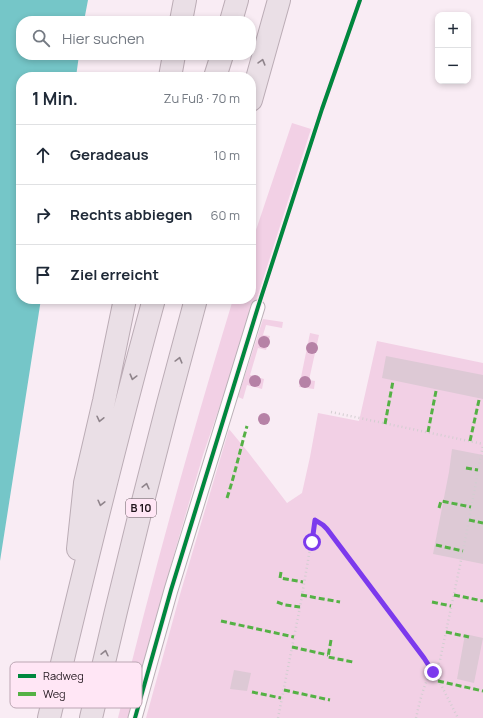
<!DOCTYPE html>
<html lang="de">
<meta charset="utf-8">
<style>
:root{--surface:#fff;--page:#f6f6f7;--text:#1f2937;--muted:#747a83;--line:#e0e1e3}
body{margin:0;font-family:Manrope,sans-serif;background:var(--page);color:var(--text)}
.controls{position:absolute;right:12px;top:12px;display:grid;overflow:hidden;border-radius:8px;box-shadow:0 2px 6px #0003}
.controls button{width:36px;height:36px;display:grid;place-items:center;padding:0;border:0;border-bottom:1px solid var(--line);background:var(--surface);color:var(--text);font:20px sans-serif}
.stop{position:absolute;width:12px;height:12px;margin:-9px;border:3px solid #7c3aed;border-radius:50%;background:#fff}
.stop.end{background:#7c3aed;border-color:#fff;box-shadow:0 1px 4px #0008}
.list{margin:0;padding:0;list-style:none}
h2{display:flex;justify-content:space-between;align-items:center;height:52px;margin:0;padding:0 16px;font-size:17px}
h2 small{font-size:13px;font-weight:400;color:var(--muted)}
.list li{display:grid;grid-template-columns:26px 1fr auto;gap:12px;align-items:center;box-sizing:border-box;height:60px;padding:0 16px;border-top:1px solid var(--line)}
.list b{display:block;font-size:15px;white-space:nowrap}
.list em{font-size:13px;font-style:normal;color:var(--muted)}
.icon{flex:none;width:22px;height:22px;fill:none;stroke:currentColor;stroke-width:2;stroke-linecap:round;stroke-linejoin:round}
.map{position:relative;flex:none;width:483px;height:718px;overflow:hidden}
.search{position:absolute;background:var(--surface);box-shadow:0 2px 6px #0003;left:16px;top:16px;width:240px;height:44px;display:flex;align-items:center;gap:10px;box-sizing:border-box;padding:0 14px;border-radius:16px;color:var(--muted);font-size:15px}
.panel{position:absolute;background:var(--surface);box-shadow:0 2px 6px #0003;left:16px;top:72px;width:240px;height:232px;border-radius:16px}
.map>svg:first-child{display:block}
.green{fill:#f2d0e5}
.water{fill:#75c6c8}
.building{fill:#ddc9d5}
.lines{fill:none;stroke-linecap:round;stroke-linejoin:round}
.lane-casing{stroke:#baafb6;stroke-width:15}
.highway-casing{stroke:#bbacb5;stroke-width:24}
.path{stroke:#d3ced1;stroke-width:2.5;stroke-dasharray:1 3;stroke-linecap:butt}
.lane{stroke:#fefcfd;stroke-width:13}
.highway{stroke:#eadfe6;stroke-width:22}
.quiet{stroke:#55b145;stroke-width:3;stroke-dasharray:6 3;stroke-linecap:butt}
.cycleway-casing{stroke:#ffe6f5;stroke-width:6}
.cycleway{stroke:#00873e;stroke-width:4}
.tree{fill:#b682a6}
.oneway{stroke:#8f848b}
.route{stroke:#7c3aed;stroke-width:5}
.labels{text-anchor:middle;stroke-width:4;stroke-linejoin:round;paint-order:stroke}
.shield{fill:#ffe6f5;stroke:#63545d;stroke-width:1}
.shield-label{font-size:11px;font-weight:bold;fill:#20151c}
.key{fill:#ffe6f5;stroke:#bca7b4;stroke-width:1}
.key-label{font-size:11px;fill:#20151c}
</style>
<div class="map">
<svg width="483" height="718" viewBox="0 0 483 718">
<rect width="100%" height="100%" fill="#f9ecf4"/>
<path class="green" d="M292 123 311 129 258 295 203 455 175 551 130 718H118C140 627 164 536 190 445 203 399 217 352 231 306L233 299H251V245Z
M263 319 283 322 282 328 266 325 263 335 270 336 266 350 258 348 250 375 264 379 262 389 247 385 243 399 238 397Z
M310 333 319 335 309 380 315 381 314 389 299 387Z
M377 341 483 363V718H146L181 591 229 429 248 452 287 503 302 493 310 457 318 413 359 421Z"/>
<path class="water" d="M0 0H88L84 21H21V55H79L76 77H21V299H41L0 561Z"/>
<path class="building" d="M386 356 483 375V399L382 378Z
M452 449 483 455V564L433 554 449 472Z
M465 634 483 638 474 683 457 679Z
M234 670 251 673 247 691 230 689Z"/>
<g class="lines">
<g class="lane-casing">
<path id="lane" d="M135 718 171 590 258 307"/>
</g>
<g class="highway-casing">
<path id="highway" d="M181 21 185 0
M231 21 237 0
M170 77 174 55
M215 77 222 55
M251 100 279 0
M78 549 85 483 104 401 125 299
M49 718C82 578 116 438 154 299
M91 718C123 578 158 438 196 299"/>
</g>
<path class="path" d="M331 412 483 444
M278 718 300 607 315 520 323 525 327 529 424 658 438 679 458 718
M416 718C419 705 422 691 428 678 432 671 437 670 440 660L463 551 483 445"/>
<use href="#lane" class="lane"/>
<use href="#highway" class="highway"/>
<path class="quiet" d="M385 424 393 381
M428 432 436 391
M470 441 479 400
M466 468 478 470
M227 498C235 474 240 450 247 426
M439 508 441 501 471 507
M469 520 483 523
M436 545 463 551
M281 572 280 578 303 582
M301 595 340 602
M454 595 483 601
M277 602 285 605 300 607
M432 602 451 606
M221 621 294 637
M446 632 469 637
M331 640 328 657 353 662
M292 647 328 655
M438 681 483 691
M284 690 330 700
M252 692 281 698"/>
<g class="cycleway-casing">
<path id="cycleway" d="M135 718 171 590 258 307 322 109 360 0"/>
</g>
<use href="#cycleway" class="cycleway"/>
</g>
<g class="tree">
<circle cx="264" cy="342" r="6"/>
<circle cx="312" cy="348" r="6"/>
<circle cx="255" cy="381" r="6"/>
<circle cx="305" cy="382" r="6"/>
<circle cx="264" cy="419" r="6"/>
</g>
<defs><path id="oneway-chevron" d="M-2-3.5L2.5 0L-2 3.5" fill="none" stroke-width="1.6" stroke-linecap="round" stroke-linejoin="round"/></defs>
<g class="oneway">
<use href="#oneway-chevron" transform="translate(262 62) rotate(-74)"/>
<use href="#oneway-chevron" transform="translate(179 360) rotate(-75)"/>
<use href="#oneway-chevron" transform="translate(133 377) rotate(105)"/>
<use href="#oneway-chevron" transform="translate(100 419) rotate(103)"/>
<use href="#oneway-chevron" transform="translate(146 486) rotate(-76)"/>
<use href="#oneway-chevron" transform="translate(101 503) rotate(104)"/>
<use href="#oneway-chevron" transform="translate(105 653) rotate(-77)"/>
</g>
<g class="lines">
<path class="route" d="M312 542 315 520 323 525 327 529 424 658 433 672"/>
</g>
<g class="labels">
<rect class="shield" x="126" y="499" width="30" height="18" rx="3"/>
<g class="shield-label">
<text x="141" y="512">B 10</text>
</g>
</g>
<rect x="10" y="662" width="132" height="46" rx="6" class="key"/>
<rect x="18" y="674" width="18" height="4" fill="#00873e"/>
<rect x="18" y="692" width="18" height="4" fill="#55b145"/>
<g class="key-label">
<text x="43" y="680">Radweg</text>
<text x="43" y="698">Weg</text>
</g>
</svg>
<div class="controls">
<button>+</button>
<button>−</button>
</div>
<div class="stop" style="left:312px;top:542px"></div>
<div class="stop end" style="left:433px;top:672px"></div>
<div class="search"><svg class="icon" aria-label="search" viewBox="0 0 24 24"><circle cx="10" cy="10" r="6"/><path d="M15 15l6 6"/></svg>Hier suchen</div>
<section class="panel">
<h2>1 Min.<small>Zu Fuß · 70 m</small></h2>
<ul class="list">
<li><svg class="icon" aria-label="ahead" viewBox="0 0 24 24"><path d="M12 20V5M6 11l6-6 6 6"/></svg><div><b>Geradeaus</b></div><em>10 m</em></li>
<li><svg class="icon" aria-label="right" viewBox="0 0 24 24"><path d="M7 20v-9h11M14 6l5 5-5 5"/></svg><div><b>Rechts abbiegen</b></div><em>60 m</em></li>
<li><svg class="icon" aria-label="arrive" viewBox="0 0 24 24"><path d="M6 21V4h12l-3 4 3 4H6"/></svg><div><b>Ziel erreicht</b></div></li>
</ul>
</section>
</div>
